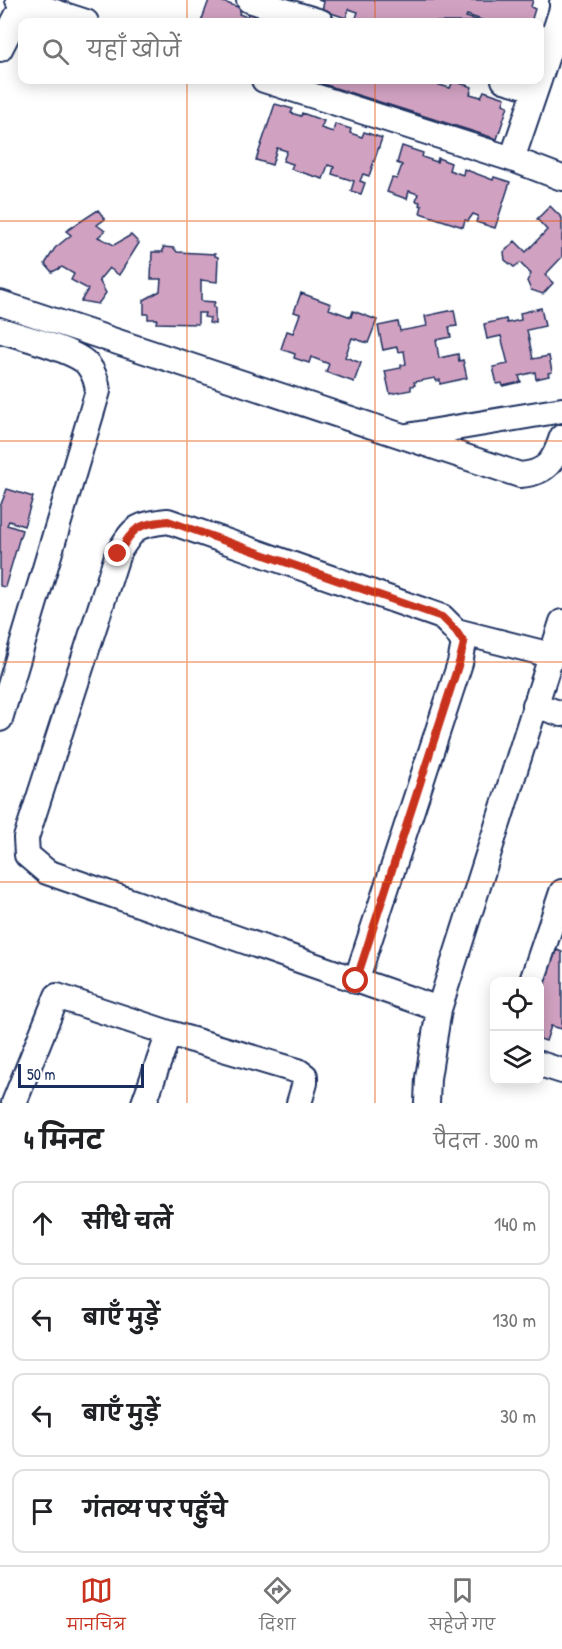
<!DOCTYPE html>
<html lang="hi">
<meta charset="utf-8">
<style>
:root{--surface:#fff;--page:#f2f2f2;--text:#202124;--muted:#757577;--line:#e0e0e0;--accent:#c8321e}
body{margin:0;font-family:"Patrick Hand","Playpen Sans Deva",sans-serif;background:var(--page);color:var(--text)}
.controls{position:absolute;right:18px;bottom:18px;display:grid;overflow:hidden;border-radius:12px;box-shadow:0 3px 15px #0003}
.controls button{width:54px;height:54px;display:grid;place-items:center;padding:0;border:0;border-bottom:2px solid var(--line);background:var(--surface);color:var(--text);font:30px sans-serif}
.scale{position:absolute;left:18px;bottom:15px;width:126px;box-sizing:border-box;padding-left:6px;border:3px solid #1b2f5e;border-top:0;font-size:16px;line-height:21px;white-space:nowrap;color:#1b2f5e;-webkit-text-stroke:4px #fff;paint-order:stroke}
.stop{position:absolute;width:18px;height:18px;margin:-14px;border:4px solid #c8321e;border-radius:50%;background:#fff}
.stop.end{background:#c8321e;border-color:#fff;box-shadow:0 2px 6px #0008}
.list{margin:0;padding:0;list-style:none}
h2{display:flex;justify-content:space-between;align-items:center;height:78px;margin:0;padding:0 24px;font-size:26px}
h2 small{font-size:20px;font-weight:400;color:var(--muted)}
.list li{display:grid;grid-template-columns:39px 1fr auto;gap:18px;align-items:center;box-sizing:border-box;height:84px;margin:0 12px 12px;padding:0 12px;border:2px solid var(--line);border-radius:12px}
.list b{display:block;font-size:22px;white-space:nowrap}
.list em{font-size:20px;font-style:normal;color:var(--muted)}
.icon{flex:none;width:33px;height:33px;fill:none;stroke:currentColor;stroke-width:2;stroke-linecap:round;stroke-linejoin:round}
.map{position:relative;flex:none;width:562px;height:1103px;overflow:hidden}
.search{position:absolute;background:var(--surface);box-shadow:0 3px 15px #0003;left:18px;right:18px;top:18px;height:66px;display:flex;align-items:center;gap:15px;box-sizing:border-box;padding:0 21px;border-radius:12px;color:var(--muted);font-size:22px}
.sheet{height:462px;background:var(--surface)}
nav{display:flex;justify-content:space-around;align-items:center;box-sizing:border-box;height:84px;border-top:2px solid var(--line);background:var(--surface);font-size:16px;color:var(--muted)}
nav a{display:grid;justify-items:center;gap:3px}
nav .on{color:var(--accent)}
.map>svg:first-child{display:block}
.building{fill:#d1a1c1;stroke:#1b2f5e;stroke-width:1.5}
.lines{fill:none;stroke-linecap:round;stroke-linejoin:round}
.minor-casing{stroke:#1b2f5e;stroke-width:28}
.minor{stroke:#fff;stroke-width:24}
.route{stroke:#c8321e;stroke-width:8}
.grid{fill:none;stroke:#e8590c;stroke-width:1.5;stroke-opacity:0.55}
</style>
<div class="map">
<svg width="562" height="1103" viewBox="0 0 562 1103">
<rect width="100%" height="100%" fill="#fff"/>
<filter id="ink" filterUnits="userSpaceOnUse"><feTurbulence type="fractalNoise" baseFrequency=".0167" numOctaves="2"/><feDisplacementMap in="SourceGraphic" scale="12" xChannelSelector="R" yChannelSelector="G"/><feConvolveMatrix kernelMatrix="1 2 1 2 8 2 1 2 1" color-interpolation-filters="sRGB"/></filter>
<g filter="url(#ink)">
<path class="building" d="M209 0H217L241 8 239 14 247 17 249 10 274 18 273 22H201Z
M318 0H533L531 7 535 9 531 22H484L485 21 467 15 466 17 483 22H358L355 21 358 12 349 9 346 18 322 10 324 2Z
M310 80H438L436 84 450 88 453 81 472 87 470 94 481 97 484 91 505 98 503 104 508 106 497 139Z
M275 104 293 109 291 113 301 116 302 113 324 121 321 128 333 132 335 124 351 129 350 133 362 137 364 132 382 138 369 176 363 174 360 181 365 183 361 194 351 191 354 181 332 174 334 167 328 165 323 179 291 169 293 164 283 161 287 151 277 148 272 165 256 160Z
M402 146 423 153 422 157 437 162 438 158 451 163 449 170 463 175 464 169 493 180 494 177 510 182 495 228 476 222 478 216 473 214 468 221 465 220 463 227 420 213 422 206 419 205 420 202 416 201 418 194 409 191 407 199 387 192 392 178 397 179 402 165 397 163Z
M550 206 562 218V257L545 275 553 283 543 294 531 290 527 281 531 274 520 263 514 267 505 260 504 252 515 241 526 252 547 230 537 219Z
M98 210 105 219 97 225 105 231 98 237 114 245 131 235 139 243 119 275 109 268 99 280 106 293 98 304 81 301 88 289 71 280 74 274 62 267 52 272 45 264 55 248 71 235 66 231Z
M163 247 174 248 177 252 215 254V256L218 257 217 282 201 280V301L215 302 213 307H215V324L209 323 210 318 204 317 205 313H198V324L156 323 157 319H148V314H144V300L160 291 161 279H151L152 252H163Z
M301 293 331 304 329 309 351 317 353 311 377 320 368 343 352 338 345 357 361 363 354 382 326 372 329 364 311 357 309 363 294 358 295 354 281 349 287 331 293 333 300 314 294 312Z
M541 308 545 326 527 330 533 359 549 356 552 372 548 373 549 376 536 379 535 372 519 376 521 382 503 386 502 383 497 384 493 367 508 364 501 336 487 339 484 324 506 319 507 323 521 320 520 313Z
M454 310 457 326 449 327 451 337 436 340 439 358 458 354 459 361 463 360 467 378 440 384V380L436 381 435 378 414 382 415 385 411 386V390L390 394 385 371 401 368V365L406 364 404 351 398 352 397 347 383 350 378 326 398 322 400 331 427 326 425 316Z
M7 489 33 497 24 526 9 521 7 525 22 530 5 587 0 586V507Z
M557 950 562 952V1029L551 1026 546 1041 540 1039V981L547 951 556 954Z"/>
<g class="lines">
<g class="minor-casing">
<path id="minor" d="M18 0 86 22
M249 0 321 22
M0 49 25 0
M540 77 562 9V3
M264 80 512 159 562 178
M504 80 535 89
M512 159 539 80
M0 303 520 475C547 473 554 461 562 437
M0 330C21 337 76 350 88 365 94 373 97 382 98 391L0 719
M407 436 562 410
M456 631 551 655
M535 705 562 714
M356 981 460 663 464 643 456 631 442 617 168 521C136 525 135 526 118 553L26 838 27 855 47 872 439 1009
M532 981 562 892
M540 1064 562 1071
M14 1103 57 996 169 1033 298 1071 305 1076V1083L299 1103
M144 1103 169 1033
M427 1103 428 1078 439 1009 562 622"/>
</g>
<use href="#minor" class="minor"/>
</g>
</g>
<g class="lines" filter="url(#ink)">
<path class="route" d="M118 554C135 526 136 525 168 521L442 617 456 631 464 643 459 663 356 981"/>
</g>
<path class="grid" d="M187 0V22M375 0V22M187 80V1103M375 80V1103M0 221H562M0 441H562M0 662H562M0 882H562"/>
</svg>
<div class="controls">
<button><svg class="icon" aria-label="locate" viewBox="0 0 24 24"><circle cx="12" cy="12" r="6"/><path d="M12 2v4M12 18v4M2 12h4M18 12h4"/></svg></button>
<button><svg class="icon" aria-label="layers" viewBox="0 0 24 24"><path d="M12 4l9 5-9 5-9-5zM3 14l9 5 9-5"/></svg></button>
</div>
<div class="scale">50 m</div>
<div class="stop" style="left:356px;top:981px"></div>
<div class="stop end" style="left:118px;top:554px"></div>
<div class="search"><svg class="icon" aria-label="search" viewBox="0 0 24 24"><circle cx="10" cy="10" r="6"/><path d="M15 15l6 6"/></svg>यहाँ खोजें</div>
</div>
<section class="sheet">
<h2>4 मिनट<small>पैदल · 300 m</small></h2>
<ul class="list">
<li><svg class="icon" aria-label="ahead" viewBox="0 0 24 24"><path d="M12 20V5M6 11l6-6 6 6"/></svg><div><b>सीधे चलें</b></div><em>140 m</em></li>
<li><svg class="icon" aria-label="left" viewBox="0 0 24 24"><path d="M17 20v-9H6M10 6l-5 5 5 5"/></svg><div><b>बाएँ मुड़ें</b></div><em>130 m</em></li>
<li><svg class="icon" aria-label="left" viewBox="0 0 24 24"><path d="M17 20v-9H6M10 6l-5 5 5 5"/></svg><div><b>बाएँ मुड़ें</b></div><em>30 m</em></li>
<li><svg class="icon" aria-label="arrive" viewBox="0 0 24 24"><path d="M6 21V4h12l-3 4 3 4H6"/></svg><div><b>गंतव्य पर पहुँचे</b></div></li>
</ul>
</section>
<nav>
<a class="on"><svg class="icon" aria-label="map" viewBox="0 0 24 24"><path d="M3 6l6-2 6 2 6-2v14l-6 2-6-2-6 2zM9 4v14M15 6v14"/></svg>मानचित्र</a>
<a><svg class="icon" aria-label="directions" viewBox="0 0 24 24"><path d="M12 3l9 9-9 9-9-9zM9 14v-3h6M13 9l2 2-2 2"/></svg>दिशा</a>
<a><svg class="icon" aria-label="saved" viewBox="0 0 24 24"><path d="M7 4h10v16l-5-4-5 4z"/></svg>सहेजे गए</a>
</nav>
